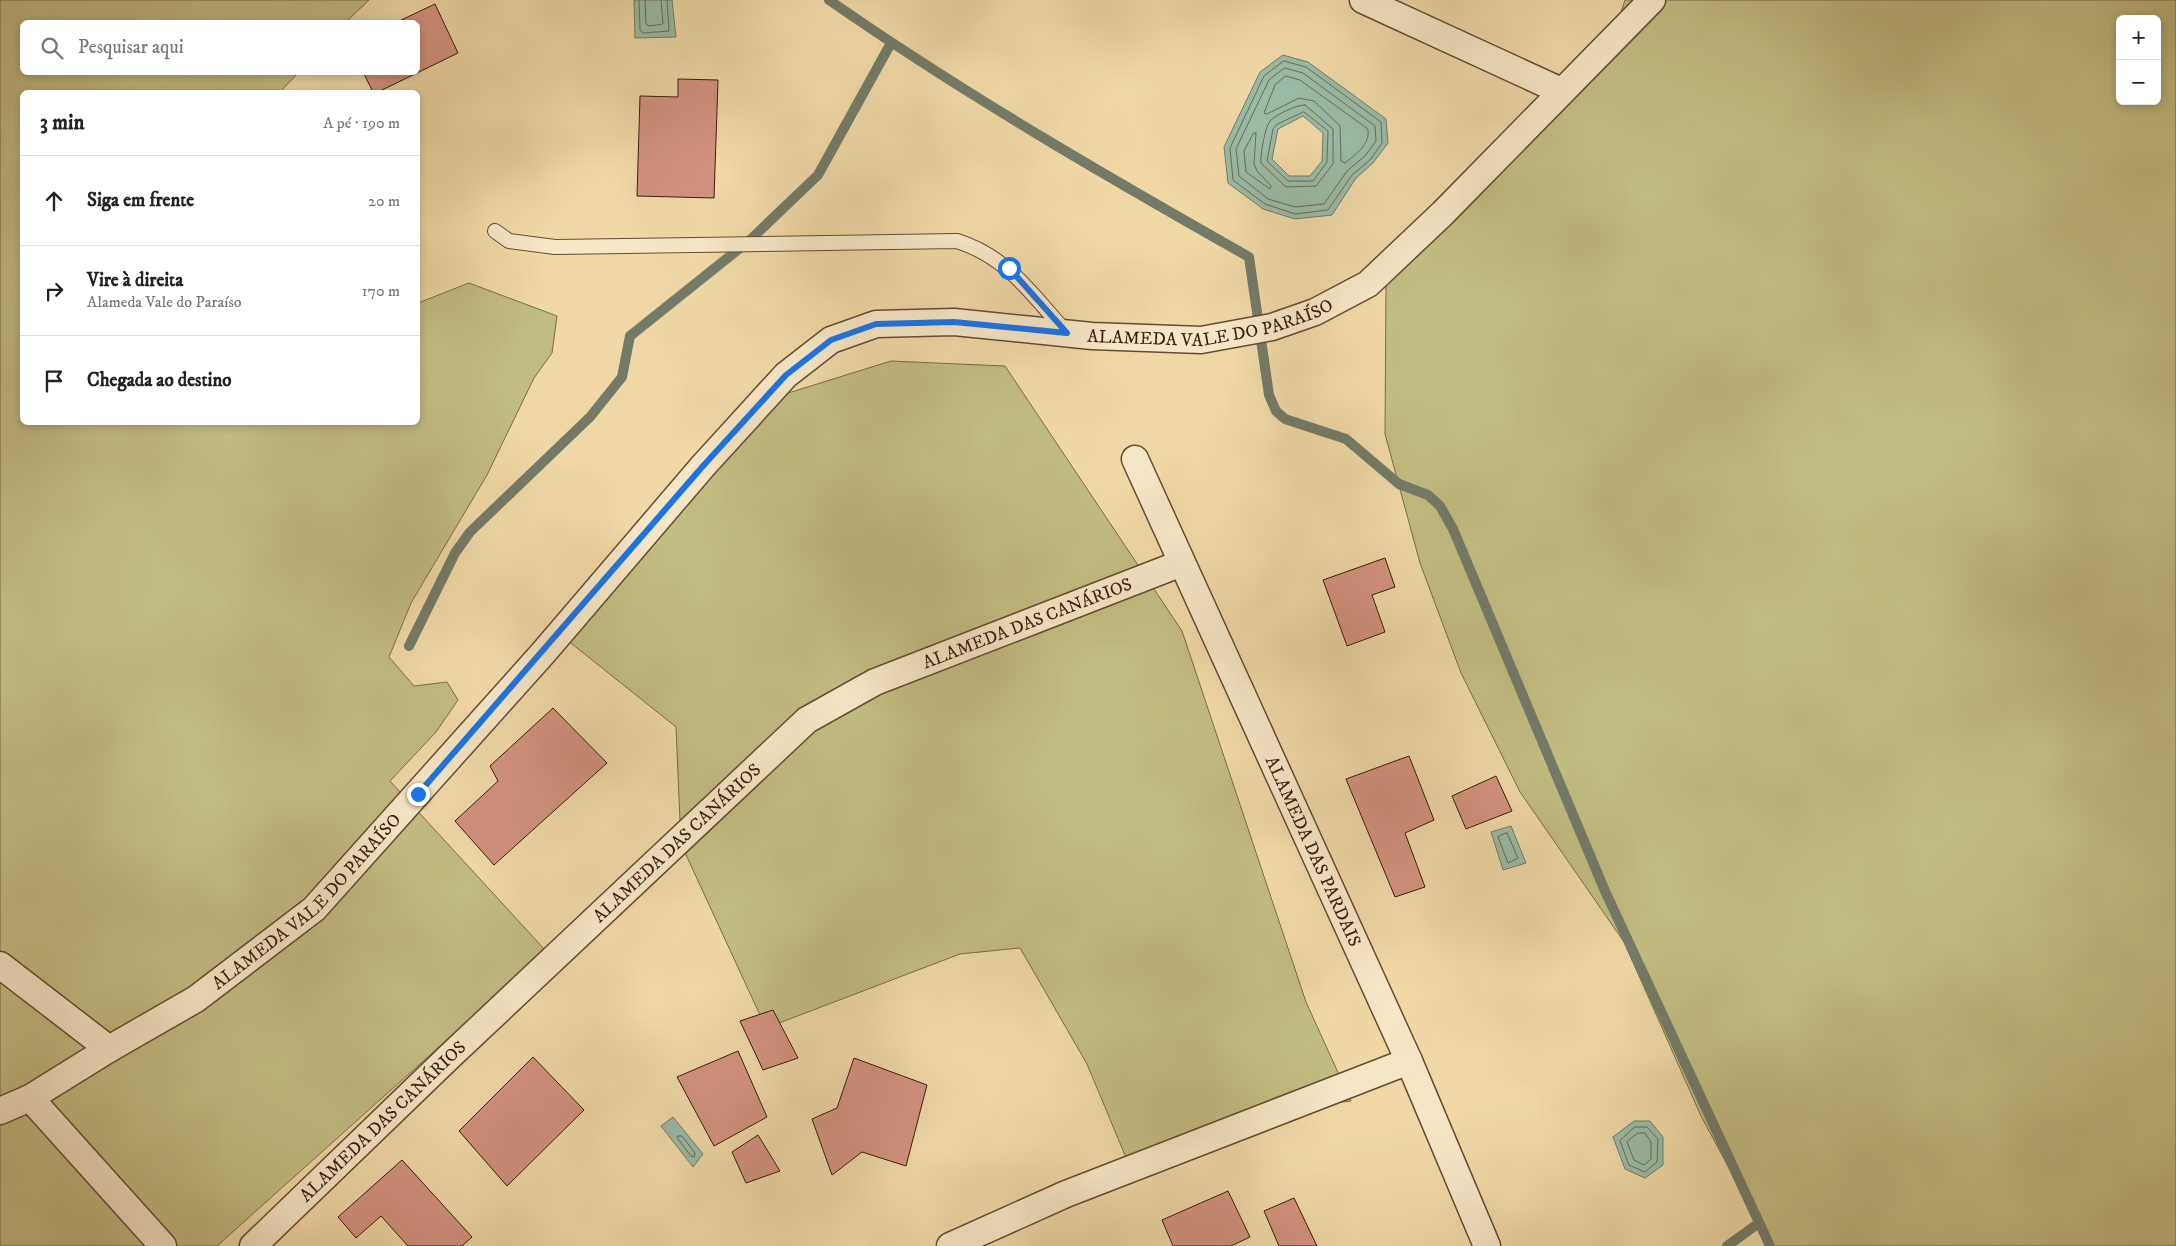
<!DOCTYPE html>
<html lang="pt">
<meta charset="utf-8">
<style>
:root{--surface:#fff;--page:#f6f6f6;--text:#222;--muted:#767676;--line:#e0e0e0}
body{margin:0;font-family:"IM FELL DW Pica",serif;background:var(--page);color:var(--text)}
.controls{position:absolute;right:15px;top:15px;display:grid;overflow:hidden;border-radius:8px;box-shadow:0 2px 8px #0003}
.controls button{width:45px;height:45px;display:grid;place-items:center;padding:0;border:0;border-bottom:1px solid var(--line);background:var(--surface);color:var(--text);font:25px sans-serif}
.stop{position:absolute;width:15px;height:15px;margin:-11px;border:4px solid #1a73e8;border-radius:50%;background:#fff}
.stop.end{background:#1a73e8;border-color:#fff;box-shadow:0 1px 5px #0008}
.list{margin:0;padding:0;list-style:none}
h2{display:flex;justify-content:space-between;align-items:center;height:65px;margin:0;padding:0 20px;font-size:21px}
h2 small{font-size:16px;font-weight:400;color:var(--muted)}
.list li{display:grid;grid-template-columns:32px 1fr auto;gap:15px;align-items:center;box-sizing:border-box;height:90px;padding:0 20px;border-top:1px solid var(--line)}
.list b{display:block;font-size:19px;white-space:nowrap}
.list p{margin:0;font-size:16px;white-space:nowrap;color:var(--muted)}
.list em{font-size:16px;font-style:normal;color:var(--muted)}
.icon{flex:none;width:28px;height:28px;fill:none;stroke:currentColor;stroke-width:2;stroke-linecap:round;stroke-linejoin:round}
.map{position:relative;flex:none;width:2176px;height:1246px;overflow:hidden}
.search{position:absolute;background:var(--surface);box-shadow:0 2px 8px #0003;left:20px;top:20px;width:400px;height:55px;display:flex;align-items:center;gap:12px;box-sizing:border-box;padding:0 18px;border-radius:8px;color:var(--muted);font-size:19px}
.panel{position:absolute;background:var(--surface);box-shadow:0 2px 8px #0003;left:20px;top:90px;width:400px;height:335px;border-radius:8px}
.map>svg:first-child{display:block}
.green{fill:#c1bc81;stroke:#7c6c47;fill-rule:evenodd}
.water{fill:#9abaa5;stroke:#737b68;fill-rule:evenodd}
.lines{fill:none;stroke-linecap:round;stroke-linejoin:round}
.shore{stroke:#696b59;stroke-width:1}
.stream{stroke:#737b68;stroke-width:10}
.building{fill:#d2927e;stroke:#381c0d}
.service-casing{stroke:#664b33;stroke-width:16}
.minor-casing{stroke:#664b33;stroke-width:29}
.service{stroke:#f5e6c5;stroke-width:14}
.minor{stroke:#f5e6c5;stroke-width:26}
.route{stroke:#1a73e8;stroke-width:6}
.labels{text-anchor:middle;stroke-width:4;stroke-linejoin:round;paint-order:stroke}
.street-label{font-size:18px;fill:#381c0d;stroke:#f5e6c5}
</style>
<div class="map">
<svg width="2176" height="1246" viewBox="0 0 2176 1246">
<rect width="100%" height="100%" fill="#efd8a6"/>
<filter id="stains"><feTurbulence type="fractalNoise" baseFrequency=".004" numOctaves="4"/><feColorMatrix values="0 0 0 0 .2 0 0 0 0 .09 0 0 0 0 .02 0 0 0 .5 -.17"/></filter>
<radialGradient id="worn" r=".72"><stop offset=".6" stop-color="#630" stop-opacity="0"/><stop offset="1" stop-color="#630" stop-opacity=".3"/></radialGradient>
<path class="green" d="M0 0H369L346 22H22V72L298 73 280 92H22V422H418V303L469 283 557 316 552 353 534 378 487 475 411 603 389 657 414 686 447 682 458 700 436 732 390 781 546 951 217 1246H0Z
M1625 0H2176V1246H1771L1701 1116 1624 942 1520 792 1461 673 1420 563 1385 434 1386 278 1619 18ZM2120 19H2157V101H2120Z
M891 361 1005 366 1182 631 1306 1002 1351 1101 1257 1113 1127 1160 1087 1064 1020 948 960 954 766 1028 681 844 676 727 552 628 785 394Z"/>
<path class="water" d="M634 0H672L676 37 635 38Z
M1283 55 1308 62 1386 119 1388 143 1373 163 1356 178 1332 215 1295 219 1263 209 1228 183 1224 147 1260 72ZM1303 116 1323 133 1322 161 1310 176H1289L1272 159 1278 129Z
M1511 826 1526 863 1503 870 1491 832Z
M673 1117 703 1154 693 1167 661 1126Z
M1634 1121H1650L1663 1137V1165L1645 1178 1625 1169 1613 1137Z"/>
<g class="lines">
<path class="shore" d="M639 0 640 30 643 33 669 31 667 0
M645 0 646 24 649 26 663 24 661 0
M1284 61 1306 67 1381 122 1382 143 1370 160 1352 175 1328 210 1295 214 1265 204 1233 180 1230 148 1264 76Z
M1285 68 1303 73 1375 126 1376 141 1365 156 1347 171 1324 204 1295 207 1268 199 1239 176 1236 149 1269 80Z
M1286 76 1300 80 1368 129C1370 145 1356 154 1345 163L1341 161 1340 126 1314 101 1299 98 1267 114 1264 113 1275 85Z
M1305 105 1333 129V164L1316 186 1286 187 1261 163C1260 156 1265 127 1270 121 1277 114 1296 105 1305 105Z
M1304 112 1328 131 1327 162 1313 181H1288L1267 161 1273 129 1276 125Z
M1256 133 1254 164 1257 171 1271 186 1270 189 1246 172 1244 151 1253 134Z
M1507 833 1518 858 1508 863 1498 837Z
M1635 1127H1647L1658 1139 1657 1162 1645 1172 1629 1165 1620 1141Z
M1638 1133H1645L1651 1142V1159L1644 1165 1634 1160 1627 1142Z
M678 1136H682L695 1153 694 1157 691 1156 678 1139Z"/>
<path class="stream" d="M829 0C964 94 1106 176 1249 257L1269 395 1276 411 1285 419 1346 439 1399 484 1428 495 1440 506 1453 529 1605 891 1770 1246
M409 646 455 553 470 532 590 417 622 377 630 336 750 240 818 175 891 43
M1727 1246 1759 1223"/>
</g>
<path class="building" d="M435 4 458 53 378 92H373L363 72H418V22H397Z
M678 79 718 80 714 198 637 196 640 96 678 97Z
M1385 558 1395 587 1372 595 1385 632 1347 646 1323 580Z
M553 708 607 763 494 865 455 821 498 781 490 766Z
M1409 756 1434 820 1405 833 1425 887 1395 897 1346 779Z
M1496 776 1512 811 1466 829 1452 796Z
M773 1010 798 1058 763 1070 740 1021Z
M738 1051 767 1117 714 1146 677 1077Z
M533 1057 584 1110 507 1186 459 1131Z
M854 1058 927 1085 906 1166 862 1152 832 1175 812 1119 837 1108Z
M758 1135 780 1171 746 1183 732 1152Z
M402 1160 472 1237 462 1246H408L381 1216 356 1238 338 1217Z
M1228 1191 1250 1237 1231 1246H1173L1162 1220Z
M1294 1198 1317 1246H1279L1264 1211Z"/>
<g class="lines">
<g class="service-casing">
<path id="service" d="M495 231 509 241 555 247 957 241C1008 257 1032 295 1067 333"/>
</g>
<g class="minor-casing">
<g id="minor">
<path d="M1363 0 1561 91"/>
<path id="s1" d="M1135 459 1409 1061 1487 1246"/>
<path d="M0 965 109 1049"/>
<path d="M30 1098 163 1246"/>
<path id="s2" d="M0 1111 30 1098 109 1049 196 999 314 909 544 652 703 466 786 375 831 340 876 324 954 322 1092 336 1201 340 1272 327 1315 312 1368 284 1443 213 1652 0"/>
<path id="s3" d="M253 1246 450 1056 807 720 875 682 1182 563"/>
<path d="M950 1246 1066 1194 1409 1061"/>
</g>
</g>
<use href="#service" class="service"/>
<use href="#minor" class="minor"/>
</g>
<g class="lines">
<path class="route" d="M418 794 703 466 786 375 831 340 876 324 954 322 1067 333 1009 268"/>
</g>
<g class="labels">
<g class="street-label">
<text dy="6" stroke="none"><textPath href="#s2" startOffset="1529">ALAMEDA VALE DO PARAÍSO</textPath></text>
<text dy="6" stroke="none"><textPath href="#s3" startOffset="1005">ALAMEDA DAS CANÁRIOS</textPath></text>
<text dy="6" stroke="none"><textPath href="#s3" startOffset="585">ALAMEDA DAS CANÁRIOS</textPath></text>
<text dy="6" stroke="none"><textPath href="#s1" startOffset="431">ALAMEDA DAS PARDAIS</textPath></text>
<text dy="6" stroke="none"><textPath href="#s2" startOffset="374">ALAMEDA VALE DO PARAÍSO</textPath></text>
<text dy="6" stroke="none"><textPath href="#s3" startOffset="180">ALAMEDA DAS CANÁRIOS</textPath></text>
</g>
</g>
<rect width="100%" height="100%" filter="url(#stains)"/>
<rect width="100%" height="100%" fill="url(#worn)"/>
</svg>
<div class="controls">
<button>+</button>
<button>−</button>
</div>
<div class="stop" style="left:1009px;top:268px"></div>
<div class="stop end" style="left:418px;top:794px"></div>
<div class="search"><svg class="icon" aria-label="search" viewBox="0 0 24 24"><circle cx="10" cy="10" r="6"/><path d="M15 15l6 6"/></svg>Pesquisar aqui</div>
<section class="panel">
<h2>3 min<small>A pé · 190 m</small></h2>
<ul class="list">
<li><svg class="icon" aria-label="ahead" viewBox="0 0 24 24"><path d="M12 20V5M6 11l6-6 6 6"/></svg><div><b>Siga em frente</b></div><em>20 m</em></li>
<li><svg class="icon" aria-label="right" viewBox="0 0 24 24"><path d="M7 20v-9h11M14 6l5 5-5 5"/></svg><div><b>Vire à direita</b><p>Alameda Vale do Paraíso</p></div><em>170 m</em></li>
<li><svg class="icon" aria-label="arrive" viewBox="0 0 24 24"><path d="M6 21V4h12l-3 4 3 4H6"/></svg><div><b>Chegada ao destino</b></div></li>
</ul>
</section>
</div>
